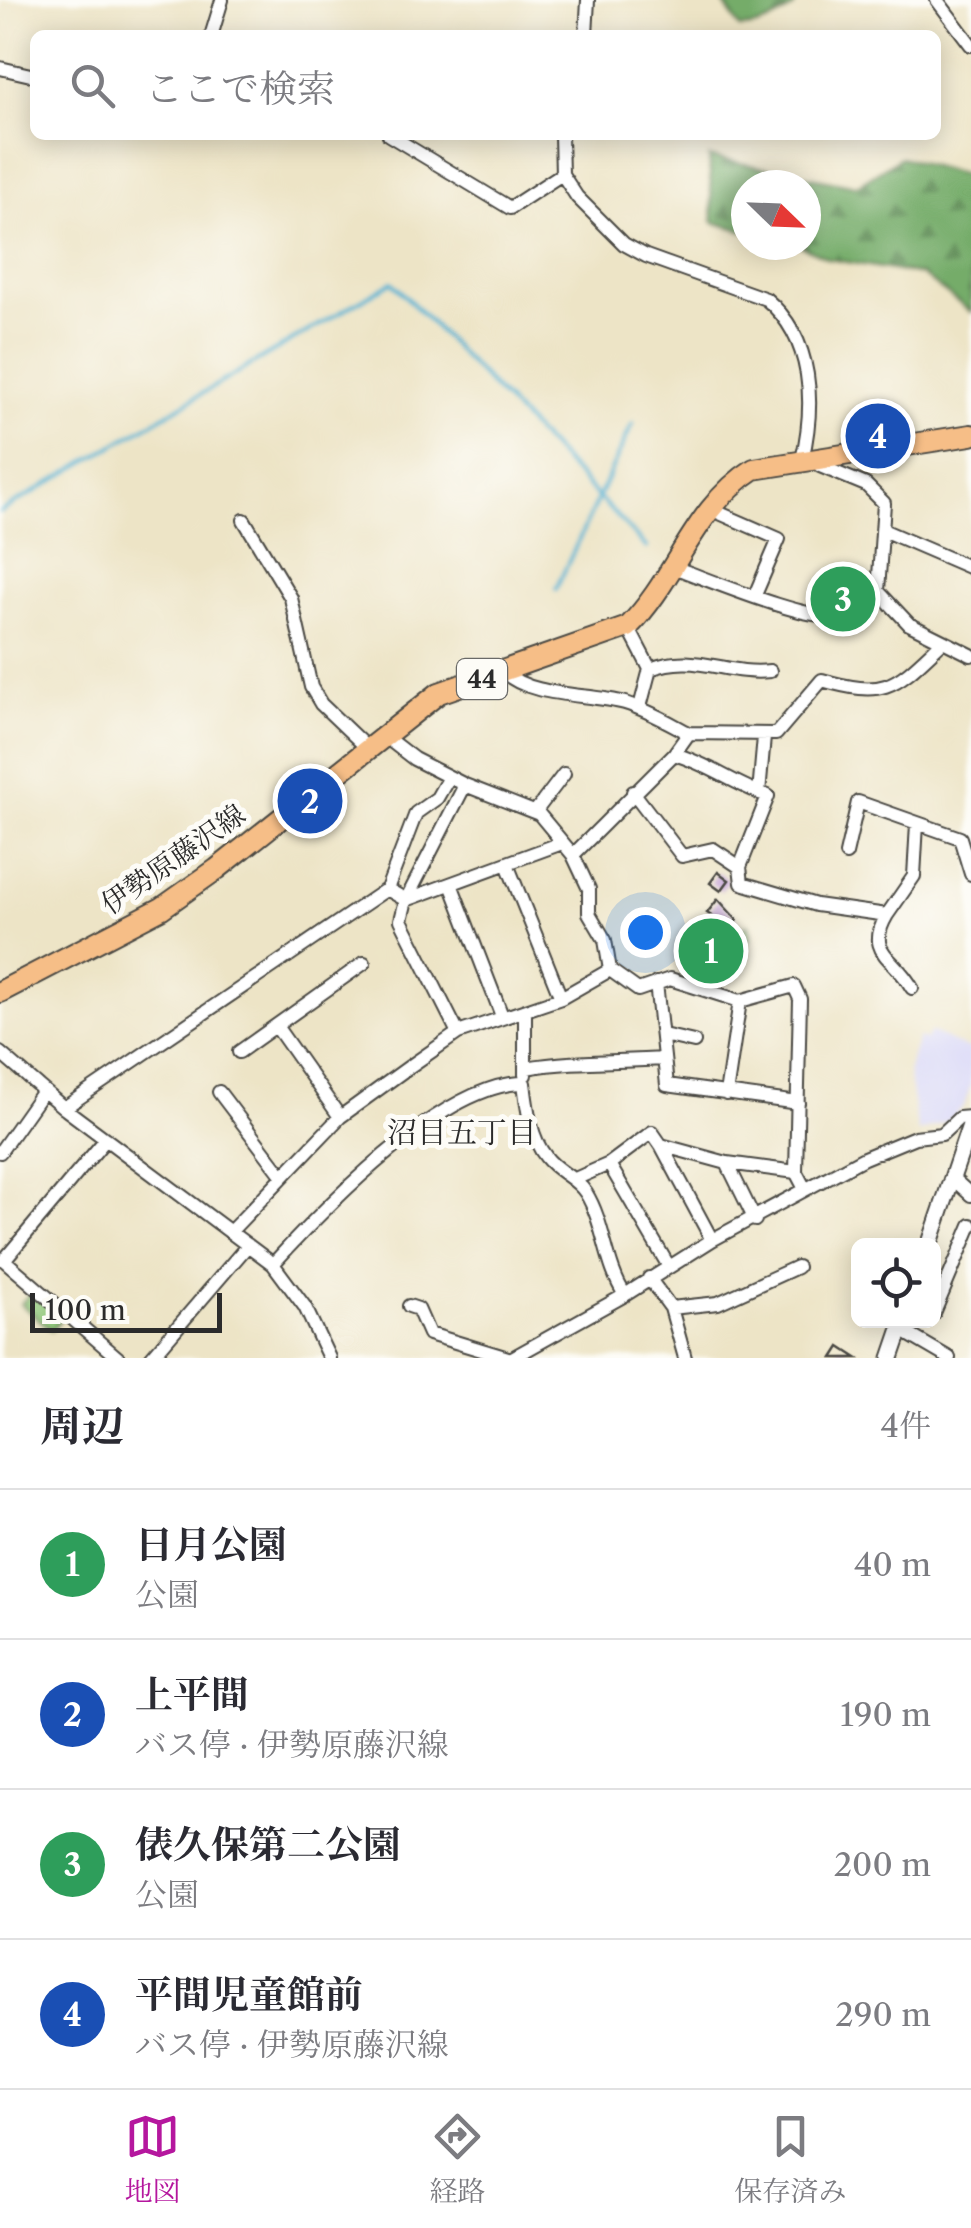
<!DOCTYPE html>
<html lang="ja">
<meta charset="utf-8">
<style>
:root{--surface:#fff;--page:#f2f2f3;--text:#2b2b33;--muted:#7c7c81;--line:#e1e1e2;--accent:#b5179e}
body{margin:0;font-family:"Libre Caslon Text","Noto Serif JP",serif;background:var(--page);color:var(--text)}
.controls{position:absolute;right:30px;bottom:30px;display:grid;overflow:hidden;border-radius:15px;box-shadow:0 5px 25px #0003}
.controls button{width:90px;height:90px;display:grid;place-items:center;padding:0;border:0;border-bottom:2px solid var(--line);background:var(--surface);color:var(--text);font:50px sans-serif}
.compass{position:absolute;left:731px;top:170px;width:90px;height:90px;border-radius:50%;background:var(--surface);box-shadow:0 5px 25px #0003;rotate:113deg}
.scale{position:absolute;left:30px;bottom:25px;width:192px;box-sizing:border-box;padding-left:10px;border:5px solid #2b2b2b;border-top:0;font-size:28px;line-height:35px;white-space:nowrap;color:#2b2b2b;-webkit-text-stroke:8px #fdfcf7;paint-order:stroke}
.you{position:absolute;left:645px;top:932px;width:35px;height:35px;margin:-25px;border:8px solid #fff;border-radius:50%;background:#1a73e8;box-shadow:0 0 0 15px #1a73e833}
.badge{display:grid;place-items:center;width:65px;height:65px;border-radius:50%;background:var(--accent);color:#fff;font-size:32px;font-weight:700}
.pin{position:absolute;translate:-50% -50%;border:5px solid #fff;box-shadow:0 2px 10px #0006}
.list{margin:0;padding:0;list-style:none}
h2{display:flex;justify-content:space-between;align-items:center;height:130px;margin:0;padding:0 40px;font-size:42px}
h2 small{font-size:32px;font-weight:400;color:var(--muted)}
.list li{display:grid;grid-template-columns:65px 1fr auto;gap:30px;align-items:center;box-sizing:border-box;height:150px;padding:0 40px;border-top:2px solid var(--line)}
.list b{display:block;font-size:38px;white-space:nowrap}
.list p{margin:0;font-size:32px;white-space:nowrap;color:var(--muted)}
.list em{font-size:32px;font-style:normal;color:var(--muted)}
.icon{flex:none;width:55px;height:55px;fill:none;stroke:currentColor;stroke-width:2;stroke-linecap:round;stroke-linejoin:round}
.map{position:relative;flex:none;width:971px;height:1358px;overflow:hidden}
.search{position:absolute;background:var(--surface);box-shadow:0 5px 25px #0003;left:30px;right:30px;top:30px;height:110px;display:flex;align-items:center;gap:25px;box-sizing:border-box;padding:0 35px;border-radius:15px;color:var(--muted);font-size:38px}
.sheet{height:730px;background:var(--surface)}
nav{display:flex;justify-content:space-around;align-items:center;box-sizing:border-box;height:140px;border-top:2px solid var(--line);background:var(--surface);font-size:28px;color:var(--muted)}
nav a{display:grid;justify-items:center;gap:5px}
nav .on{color:var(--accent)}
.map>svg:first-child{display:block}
.built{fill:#d8d7f8}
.forest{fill:url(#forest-firs);stroke:#506c4a;stroke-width:2.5}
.park{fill:url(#park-tufts);stroke:#5e7952;stroke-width:2.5}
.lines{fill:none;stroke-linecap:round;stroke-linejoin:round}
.stream{stroke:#54b2d2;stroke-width:4}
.building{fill:#bc94d1}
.minor-casing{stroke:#484742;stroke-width:16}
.tertiary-casing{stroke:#484742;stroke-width:19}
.primary-casing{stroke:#484742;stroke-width:24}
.minor{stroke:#fff;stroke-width:12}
.tertiary{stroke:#fff;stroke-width:15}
.primary{stroke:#f6be87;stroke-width:20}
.labels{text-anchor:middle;stroke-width:10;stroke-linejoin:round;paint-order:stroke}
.shield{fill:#fdfcf7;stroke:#6a6a68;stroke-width:2.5}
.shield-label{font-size:25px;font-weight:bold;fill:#2b2b2b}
.street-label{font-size:28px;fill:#2b2b2b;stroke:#fdfcf7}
.neighbourhood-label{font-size:30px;fill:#2b2b2b;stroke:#fdfcf7}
</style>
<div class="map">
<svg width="971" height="1358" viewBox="0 0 971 1358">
<defs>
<pattern id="forest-firs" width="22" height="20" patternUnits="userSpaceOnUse" patternTransform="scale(2.5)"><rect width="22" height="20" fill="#74ac69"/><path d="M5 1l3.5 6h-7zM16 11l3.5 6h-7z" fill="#5f8c57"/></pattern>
<pattern id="park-tufts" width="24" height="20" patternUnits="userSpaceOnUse" patternTransform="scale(2.5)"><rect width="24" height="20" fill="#90c779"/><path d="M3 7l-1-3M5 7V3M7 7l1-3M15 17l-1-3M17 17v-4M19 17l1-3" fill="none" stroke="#76a263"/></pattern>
</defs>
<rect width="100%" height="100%" fill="#fdfcf7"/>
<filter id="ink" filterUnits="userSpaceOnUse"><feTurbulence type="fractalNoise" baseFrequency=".01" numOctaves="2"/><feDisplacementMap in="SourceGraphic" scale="20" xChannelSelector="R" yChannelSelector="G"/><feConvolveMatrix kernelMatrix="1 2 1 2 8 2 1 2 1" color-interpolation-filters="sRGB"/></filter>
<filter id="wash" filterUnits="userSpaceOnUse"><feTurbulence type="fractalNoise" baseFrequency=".0048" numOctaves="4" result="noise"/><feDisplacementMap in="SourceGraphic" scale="40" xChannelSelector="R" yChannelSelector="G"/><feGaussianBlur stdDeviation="2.25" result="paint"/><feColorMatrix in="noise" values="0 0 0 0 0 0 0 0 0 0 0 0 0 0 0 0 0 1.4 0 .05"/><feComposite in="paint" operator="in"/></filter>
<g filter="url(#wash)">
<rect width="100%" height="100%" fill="#ede4c6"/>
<path class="built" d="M930 1032 971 1050V1084L964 1106 948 1121 918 1132 908 1070 918 1038 926 1040Z"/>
<path class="forest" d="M721 0H796L794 7C777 19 761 28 740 28Z
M709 157 856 186 901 157 971 177V312L922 275 829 259 799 245H806V185H746V231L713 222Z"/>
<path class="park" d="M831 585 861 597 834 615 821 610Z
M748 925 751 939 726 949 730 970 711 976 693 948 724 942 721 936Z
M32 1291 63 1317 52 1330 21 1304Z"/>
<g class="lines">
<path class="stream" d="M0 512 392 282 647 548
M556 589 633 423"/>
</g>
<g id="blocks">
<path class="building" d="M718 872 729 880 721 891 710 883Z
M718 899 737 920 730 928 707 913Z
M840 1347 857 1358H833Z"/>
</g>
</g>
<g filter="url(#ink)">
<use href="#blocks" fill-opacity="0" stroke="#484742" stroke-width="2.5"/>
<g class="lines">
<g class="minor-casing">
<path id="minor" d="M937 0 971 45
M212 33 222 0
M586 35 588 0
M0 68 35 76
M389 135 510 208 562 174
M561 135 562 174 577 197 624 244 646 256 766 299C814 339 815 405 802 460
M817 459 820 466 866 485 884 503 878 591
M708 508 779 539 755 595
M244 520 291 598 311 687 321 704 366 747
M885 531 971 568
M673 567C705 578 811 623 838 615 853 611 867 601 878 591L909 624 971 655
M628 627 650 669 640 707
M650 669C695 651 725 676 770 671
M504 672C531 698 589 693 625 703 648 710 668 722 689 733
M383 735 414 759 465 785 539 814 573 855 589 889V913L605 940 610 970 638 990 670 979 740 1001 794 986 800 999 796 1172 805 1189
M633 792 682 856 713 849 740 867 768 796C735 785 709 764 674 754
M759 793 764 737
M535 812 564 774
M846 854 858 802 960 838 971 874
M573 855 674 754 689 733 776 734 822 680C888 699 895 686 942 642
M507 864 561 998
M740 867 742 883 816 905 887 915 914 876 917 824
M451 884 502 1016
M387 889 416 813 437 798 449 777
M887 915C864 954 895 956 912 988
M656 983 667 1085 798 1103
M525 1011V1075
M276 1026 340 1117
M458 1033 401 920 406 900 465 785
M663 1035 694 1042
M239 1052 364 963
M0 1053 64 1108 273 1264 305 1307 329 1358
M526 1068C572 1060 616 1062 663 1059
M219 1092 282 1175
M726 1094 740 1001
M64 1108 387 889 406 900 562 843
M106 1139 4 1260 118 1358
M661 1145 712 1240
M0 1152 43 1091
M727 1163 755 1220
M609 1164 668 1265
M952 1178 971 1195
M575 1179 609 1164 652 1132 661 1145 727 1163 796 1172
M230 1232 340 1117 409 1067 458 1033 561 998 610 970
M273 1264C325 1207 444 1083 524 1083 527 1107 530 1137 546 1157 557 1172 576 1177 586 1193 605 1224 605 1265 625 1295L712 1240 864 1158 915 1137 942 1134 959 1118 971 1117
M649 1278 671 1308 685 1358
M409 1306 418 1309 429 1334 508 1358
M671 1308 718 1303 797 1267
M934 1313 971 1225
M901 1330 949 1358
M151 1358 248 1245
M512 1358 625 1295"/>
</g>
<g class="tertiary-casing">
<path id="tertiary" d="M929 1246 971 1122
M891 1358 904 1320"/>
</g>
<g class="primary-casing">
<path id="primary" d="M0 992 162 908 217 869 439 693 628 627C677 578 693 508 754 469L971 435"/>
</g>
<use href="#minor" class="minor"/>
<use href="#tertiary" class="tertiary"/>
<use href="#primary" class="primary"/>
</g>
</g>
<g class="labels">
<rect class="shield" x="457" y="659" width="50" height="40" rx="8"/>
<g class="shield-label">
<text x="482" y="688">44</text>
</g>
<g class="street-label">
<text transform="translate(173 859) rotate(-35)" y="10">伊勢原藤沢線</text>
</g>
<g class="neighbourhood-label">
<text x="462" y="1143">沼目五丁目</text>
</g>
</g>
</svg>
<div class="controls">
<button><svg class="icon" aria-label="locate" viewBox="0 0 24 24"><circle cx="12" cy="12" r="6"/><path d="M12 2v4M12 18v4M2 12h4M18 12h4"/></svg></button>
</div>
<svg class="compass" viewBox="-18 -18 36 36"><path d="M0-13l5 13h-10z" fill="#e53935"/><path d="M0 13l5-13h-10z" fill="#7c7c81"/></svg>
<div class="scale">100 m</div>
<div class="you"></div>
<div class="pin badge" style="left:711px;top:951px;background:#2e9e5b">1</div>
<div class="pin badge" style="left:310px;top:801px;background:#1a4fb4">2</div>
<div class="pin badge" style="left:843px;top:599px;background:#2e9e5b">3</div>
<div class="pin badge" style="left:878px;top:436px;background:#1a4fb4">4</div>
<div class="search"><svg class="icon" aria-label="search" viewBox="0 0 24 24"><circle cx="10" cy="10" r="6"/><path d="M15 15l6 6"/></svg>ここで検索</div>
</div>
<section class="sheet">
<h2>周辺<small>4件</small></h2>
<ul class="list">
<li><span class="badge" style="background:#2e9e5b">1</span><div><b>日月公園</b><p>公園</p></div><em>40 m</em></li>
<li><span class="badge" style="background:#1a4fb4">2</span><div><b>上平間</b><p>バス停 · 伊勢原藤沢線</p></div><em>190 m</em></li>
<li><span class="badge" style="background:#2e9e5b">3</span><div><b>俵久保第二公園</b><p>公園</p></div><em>200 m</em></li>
<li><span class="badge" style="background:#1a4fb4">4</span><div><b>平間児童館前</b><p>バス停 · 伊勢原藤沢線</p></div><em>290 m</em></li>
</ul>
</section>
<nav>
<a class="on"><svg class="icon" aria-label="map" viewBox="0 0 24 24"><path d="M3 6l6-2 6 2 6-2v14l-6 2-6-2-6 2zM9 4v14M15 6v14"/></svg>地図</a>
<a><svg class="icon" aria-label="directions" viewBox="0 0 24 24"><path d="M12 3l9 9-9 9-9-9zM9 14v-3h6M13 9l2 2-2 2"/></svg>経路</a>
<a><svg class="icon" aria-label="saved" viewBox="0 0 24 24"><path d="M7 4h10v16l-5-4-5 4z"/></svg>保存済み</a>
</nav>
